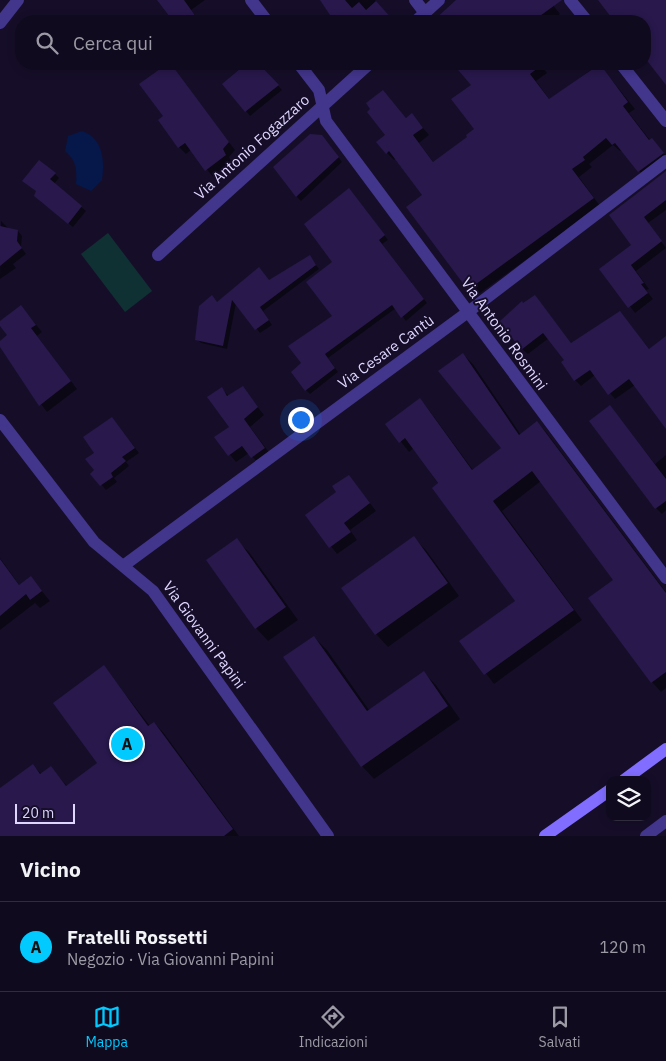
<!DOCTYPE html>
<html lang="it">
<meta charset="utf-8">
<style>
:root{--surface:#100a1f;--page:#191328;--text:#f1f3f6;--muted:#9c9aa4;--line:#302b3d;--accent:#02caff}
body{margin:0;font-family:"IBM Plex Sans",sans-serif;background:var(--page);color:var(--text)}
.controls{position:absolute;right:15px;bottom:15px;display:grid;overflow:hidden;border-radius:10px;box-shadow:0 2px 8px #0003}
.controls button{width:45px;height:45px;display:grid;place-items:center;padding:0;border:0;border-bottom:1px solid var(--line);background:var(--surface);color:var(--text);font:25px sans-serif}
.scale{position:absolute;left:15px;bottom:12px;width:60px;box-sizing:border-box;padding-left:5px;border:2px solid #dfd6ff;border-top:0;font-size:14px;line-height:18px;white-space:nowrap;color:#dfd6ff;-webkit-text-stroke:4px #160e29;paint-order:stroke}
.you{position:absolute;left:300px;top:419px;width:18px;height:18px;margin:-12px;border:4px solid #fff;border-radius:50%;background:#1a73e8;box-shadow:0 0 0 8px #1a73e833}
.badge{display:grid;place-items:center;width:32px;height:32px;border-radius:50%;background:var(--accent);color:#111;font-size:16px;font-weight:700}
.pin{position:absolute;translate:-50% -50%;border:2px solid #fff;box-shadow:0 1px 5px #0006}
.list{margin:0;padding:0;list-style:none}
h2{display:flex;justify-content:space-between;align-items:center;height:65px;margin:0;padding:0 20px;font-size:21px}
h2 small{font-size:16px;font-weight:400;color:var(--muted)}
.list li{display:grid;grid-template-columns:32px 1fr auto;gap:15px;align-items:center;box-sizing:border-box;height:90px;padding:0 20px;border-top:1px solid var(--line)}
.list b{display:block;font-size:19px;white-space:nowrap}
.list p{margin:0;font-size:16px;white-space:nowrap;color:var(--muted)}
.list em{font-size:16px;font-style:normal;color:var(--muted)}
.icon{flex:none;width:28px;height:28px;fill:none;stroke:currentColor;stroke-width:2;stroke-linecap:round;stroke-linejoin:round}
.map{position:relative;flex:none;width:666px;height:836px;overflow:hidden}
.search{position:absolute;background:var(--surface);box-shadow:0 2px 8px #0003;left:15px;right:15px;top:15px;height:55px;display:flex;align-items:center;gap:12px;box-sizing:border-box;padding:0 18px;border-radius:20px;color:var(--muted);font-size:19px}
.sheet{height:155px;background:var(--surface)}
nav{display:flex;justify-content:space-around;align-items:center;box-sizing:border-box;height:70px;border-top:1px solid var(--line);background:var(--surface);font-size:14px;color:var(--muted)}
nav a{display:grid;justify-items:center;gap:2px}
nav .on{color:var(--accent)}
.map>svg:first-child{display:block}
.green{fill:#103134}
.water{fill:#06174a}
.shadow{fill:#0007}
.building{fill:#28184c}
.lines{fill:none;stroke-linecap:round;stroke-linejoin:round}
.minor{stroke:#42358c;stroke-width:12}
.tertiary{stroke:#42358c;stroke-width:12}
.secondary{stroke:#816dff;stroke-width:12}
.labels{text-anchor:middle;stroke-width:4;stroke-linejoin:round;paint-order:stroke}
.street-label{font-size:15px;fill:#dfd6ff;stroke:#160e29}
</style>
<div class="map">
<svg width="666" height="836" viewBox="0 0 666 836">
<rect width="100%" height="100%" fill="#160e29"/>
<path class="green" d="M108 233 152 291 125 312 81 254Z"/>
<path class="water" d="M82 131C103 138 105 161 102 180L91 191 76 184C77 169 76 160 65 151L68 136Z"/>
<path class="shadow" d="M159 0H205L191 10 200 21H175Z
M321 0H375L393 21H335Z
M458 0H549L560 14 550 21H435Z
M600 0H666V81L645 56V21H617Z
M169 64 235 150 229 157 232 163 213 177 191 150 186 154 179 147 165 116 141 85Z
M239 64H259L282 90 250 116 246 111 242 69Z
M455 64H540L547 73 536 81 550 100 599 64 635 109 629 113 650 140 652 139 666 156 646 179 622 150 620 151 613 145 589 164 592 167 579 177 600 206 476 296 469 289 424 195 396 158 394 160 387 153 383 91 407 119 412 115 429 135 419 143 434 163 469 138 475 130 473 85Z
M326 140 342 162 301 201 296 196Z
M55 174 59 178 54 184 86 211 73 227 40 201 38 192 29 185Z
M666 174V210L648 223 666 248 636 271 649 289 646 290 653 299 635 313 601 269 633 245 611 215Z
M353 194 388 240 382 244 427 303 406 321 396 308 328 358 338 372 310 394 306 390 303 363 334 316V262Z
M1 221 9 229 18 231 22 236 21 247 26 254 13 264 16 268 0 279Z
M313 261 319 269 263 311 272 325 260 333 236 303 227 349 201 343 197 339 217 303Z
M540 303 572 344 620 312 650 350 666 338V427L635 385 615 399 595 375 581 386 575 380 566 360 549 338 528 354 522 349 523 304Z
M21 306 42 332 37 336 77 389 47 412 21 378 0 344 9 335 0 322Z
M463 354 473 364 521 435 537 422 546 432 666 592V688L661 692 652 682 615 580 541 481 502 511 582 620 494 684 461 641 517 601 414 448 409 452 387 424 420 400 429 410 473 470 502 448Z
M242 387 264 415 250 427 271 455 259 464 249 453 236 462 216 438 231 427 222 389 229 396Z
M610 406 655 464 666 455V510L662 514 656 508Z
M117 424 139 453 126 462 129 466 114 478 117 482 106 490 92 474 96 470V453Z
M349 476 376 511 350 530 357 540 337 554 306 515 337 492Z
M414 538 426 550 459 596 388 647 376 634Z
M236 540 249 552 298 620 268 641 256 628 207 560Z
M0 558 20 586 31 578 50 601 40 608 35 603 0 630Z
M314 637 327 650 369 710 424 673 436 685 460 719 374 779 362 766Z
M104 667 150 726 154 723 163 732 239 836H0V790L33 766 42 774 51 768 67 786 99 763Z"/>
<path class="building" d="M157 0H184L199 21H173Z
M320 0H345L352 8 359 2 366 10 376 1 394 21H334Z
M456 0H562L533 21H433Z
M598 0H666V85L645 58V21H614Z
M167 64H171L229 142 223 149 226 155 205 171 185 143 178 148 158 120 163 116 139 84Z
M246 64H259L279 85 245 112 222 84Z
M453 64H543L530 74 549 99 600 64 628 102 623 106 649 140 652 138 664 153 638 172 615 143 612 145 606 138 583 157 585 160 572 169 594 198 468 290 406 207 422 195 389 151 386 154 376 142 385 135 367 112 370 109 366 103 383 90 406 118 412 113 423 128 413 135 433 162 467 137 466 135 474 129 451 99 471 85Z
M310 134 322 135 339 157 296 197 273 167Z
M39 160 56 173 50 179 82 206 68 224 34 196 36 191 22 181Z
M666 171V200L644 217 662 241 631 265 644 283 641 284 648 293 628 308 599 269 631 245 609 215Z
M349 188 385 235 379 240 424 299 401 318 392 305 325 354 335 368 305 391 291 372 301 363 288 346 332 316 306 282 332 262 304 224Z
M0 226 18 230 17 241 22 248 0 266Z
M310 255 316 265 260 307 269 320 255 330 232 300 223 346 195 340 199 306 212 295 217 302 259 267 269 280Z
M535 295 571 343 620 311 649 349 666 336V429L629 379 608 395 590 370 574 381 561 362 564 360 543 333 521 350 500 321 522 301 523 303Z
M21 305 36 325 31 328 71 381 39 406 0 347V341L7 335 0 326V321Z
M463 353 519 435 537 421 666 593V672L651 683 588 598 613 580 532 471 493 501 574 610 484 675 459 641 515 601 432 488 438 483 405 438 399 443 385 424 420 398 472 470 501 448 438 371Z
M243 386 258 407 244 419 265 448 251 458 242 446 228 456 214 437 229 427 207 397 222 387 227 396Z
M610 405 666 479V501L655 509 589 421Z
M112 417 135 448 122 457 126 461 111 473 113 477 100 486 90 474 94 470 85 459 94 453 83 437Z
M349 475 370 503 344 523 351 532 329 548 305 515 336 492 332 486Z
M414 536 448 583 375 635 341 588Z
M237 538 286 607 255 629 206 560Z
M0 559 19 585 31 576 42 591 30 600 26 594 0 616Z
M314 636 367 711 424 671 448 706 361 767 283 657Z
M104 665 148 726 154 722 233 829 224 836H0V788L33 764 40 774 51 766 66 786 97 763 53 703Z"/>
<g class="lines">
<path class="minor" d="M251 0 267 21
M415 0 425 13
M416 21 439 0
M0 23 18 0
M299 64 319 90 326 121 666 578
M158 255 369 64
M0 420 94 542 153 591 328 836
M123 566 468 312 666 161
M646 836 666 821"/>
<path class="tertiary" d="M570 0 587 21
M621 64 666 121"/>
<path class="secondary" d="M624 780 666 749
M545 836 610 790"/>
</g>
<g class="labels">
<g class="street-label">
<text transform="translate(252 147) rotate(-42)" y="5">Via Antonio Fogazzaro</text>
<text transform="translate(504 334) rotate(54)" y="5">Via Antonio Rosmini</text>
<text transform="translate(386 352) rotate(-36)" y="5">Via Cesare Cantù</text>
<text transform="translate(204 635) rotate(54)" y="5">Via Giovanni Papini</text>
</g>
</g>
</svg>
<div class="controls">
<button><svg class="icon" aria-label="layers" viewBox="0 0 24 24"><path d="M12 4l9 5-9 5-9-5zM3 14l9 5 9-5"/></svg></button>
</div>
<div class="scale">20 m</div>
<div class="you"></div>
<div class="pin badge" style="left:127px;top:744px">A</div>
<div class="search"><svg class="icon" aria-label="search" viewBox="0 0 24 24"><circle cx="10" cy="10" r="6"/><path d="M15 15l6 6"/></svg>Cerca qui</div>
</div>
<section class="sheet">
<h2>Vicino<small></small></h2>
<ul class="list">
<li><span class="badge">A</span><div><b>Fratelli Rossetti</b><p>Negozio · Via Giovanni Papini</p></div><em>120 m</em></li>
</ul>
</section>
<nav>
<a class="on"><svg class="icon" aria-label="map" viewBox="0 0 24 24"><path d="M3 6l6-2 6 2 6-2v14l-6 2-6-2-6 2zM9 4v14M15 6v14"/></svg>Mappa</a>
<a><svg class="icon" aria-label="directions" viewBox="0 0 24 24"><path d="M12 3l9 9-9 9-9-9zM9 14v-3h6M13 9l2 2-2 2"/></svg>Indicazioni</a>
<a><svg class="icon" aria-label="saved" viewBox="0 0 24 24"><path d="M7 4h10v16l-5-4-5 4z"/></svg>Salvati</a>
</nav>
